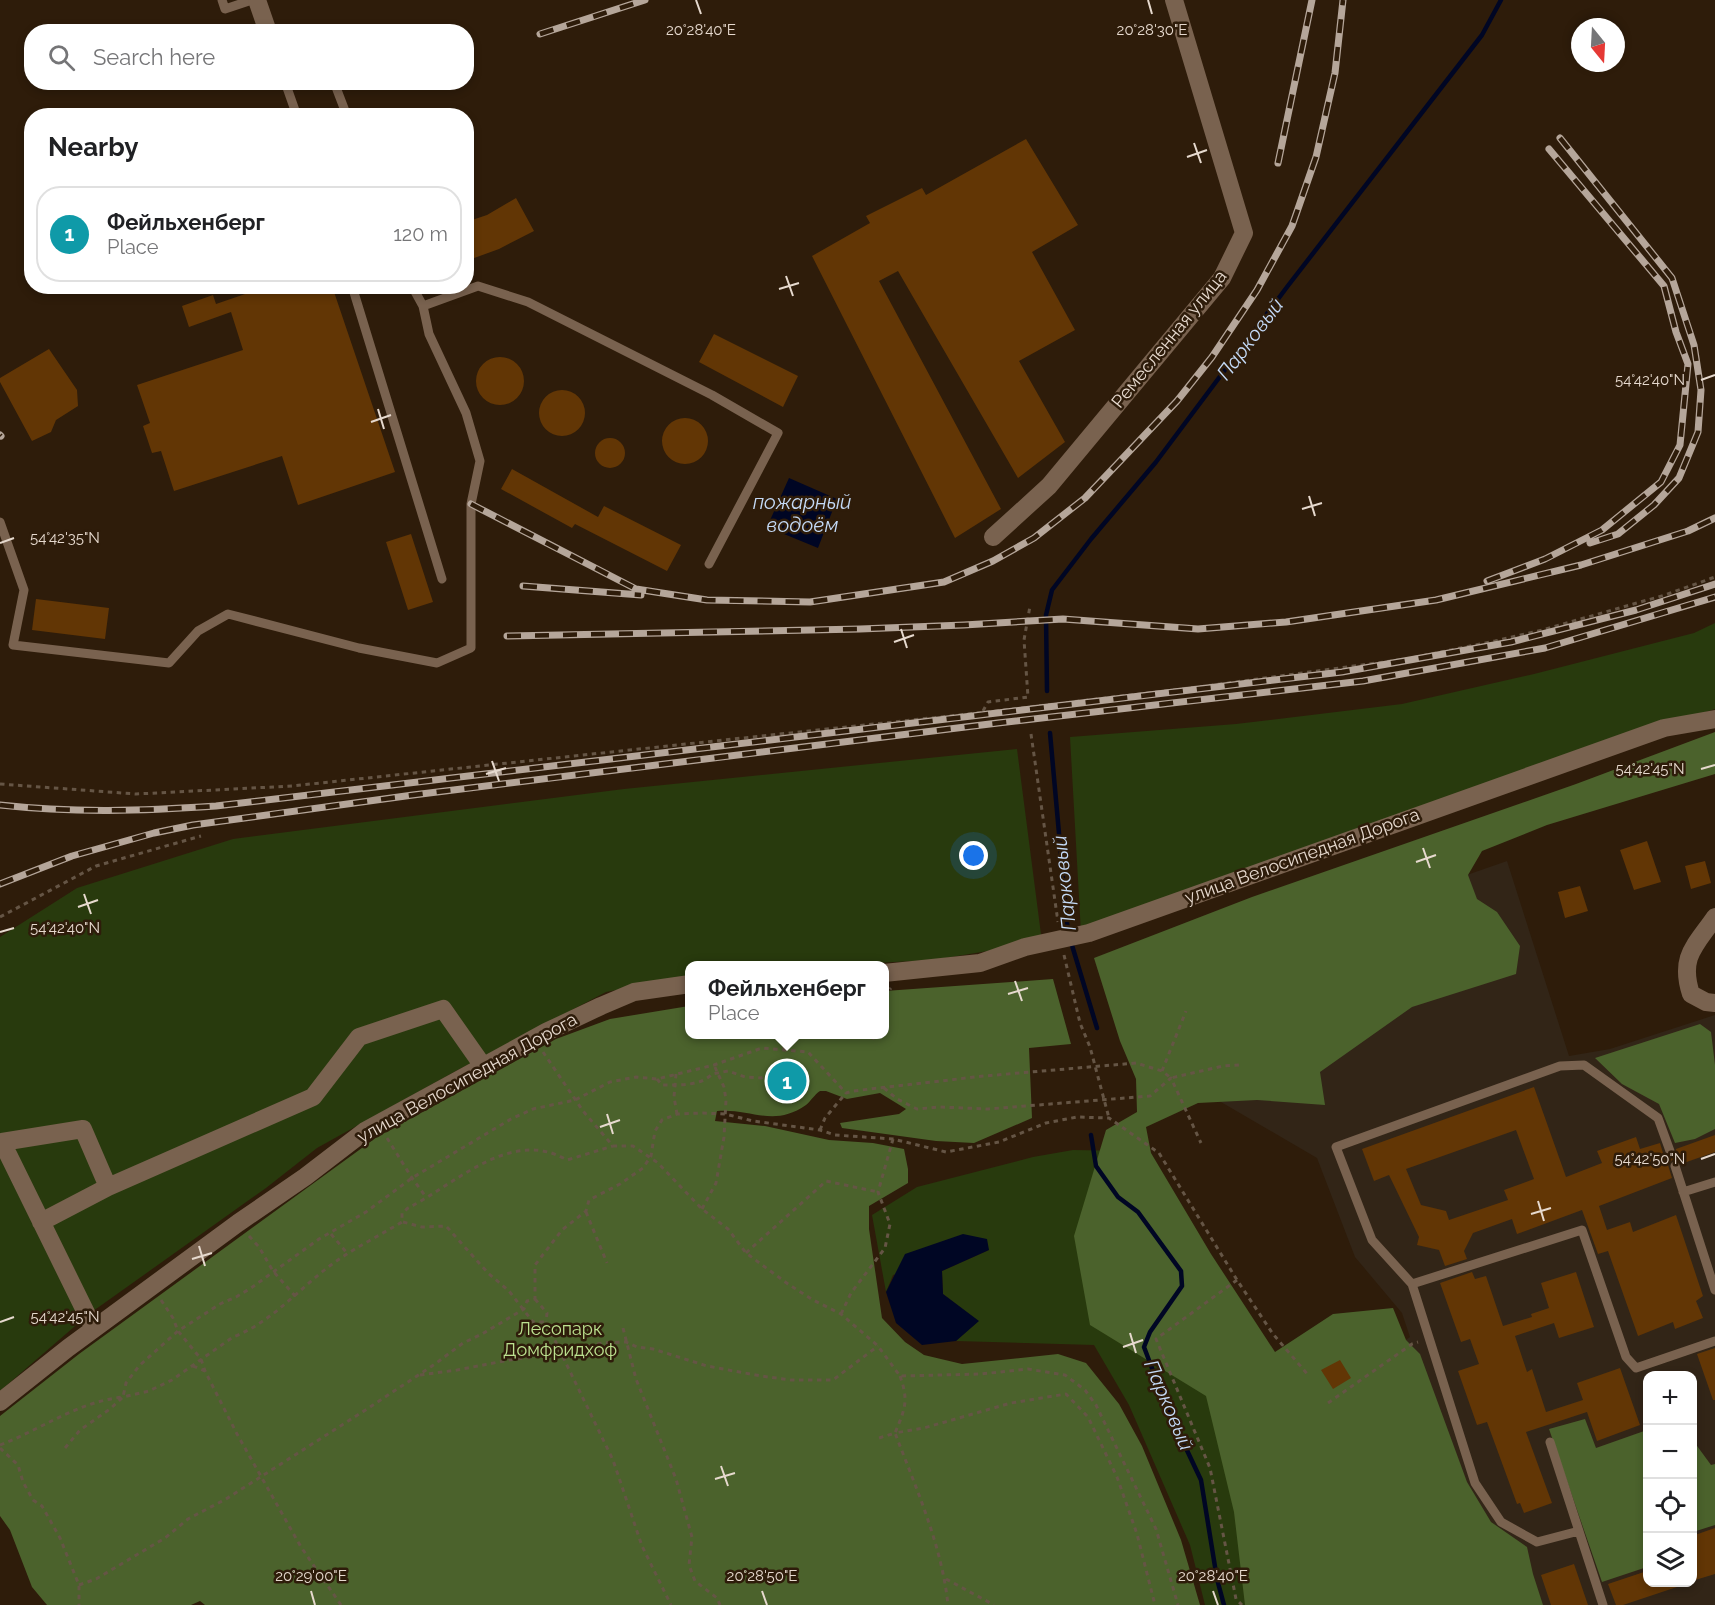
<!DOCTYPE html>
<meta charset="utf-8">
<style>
:root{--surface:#fff;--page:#f6f6f6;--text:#202124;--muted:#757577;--line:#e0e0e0;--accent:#6a6730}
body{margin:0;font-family:Raleway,sans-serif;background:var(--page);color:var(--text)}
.controls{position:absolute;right:18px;bottom:18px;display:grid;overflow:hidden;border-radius:12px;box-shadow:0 3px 9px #0003}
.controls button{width:54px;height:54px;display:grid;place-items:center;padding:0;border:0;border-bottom:2px solid var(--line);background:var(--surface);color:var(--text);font:30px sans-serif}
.compass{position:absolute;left:1571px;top:18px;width:54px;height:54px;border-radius:50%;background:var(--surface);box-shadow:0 3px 9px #0003;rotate:162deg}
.you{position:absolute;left:974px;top:856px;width:21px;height:21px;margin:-15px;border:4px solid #fff;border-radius:50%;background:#1a73e8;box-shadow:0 0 0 9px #1a73e833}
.badge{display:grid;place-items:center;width:39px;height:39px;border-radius:50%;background:var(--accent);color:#fff;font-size:20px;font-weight:700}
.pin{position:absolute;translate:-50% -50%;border:3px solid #fff;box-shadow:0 2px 6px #0006}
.popup{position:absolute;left:685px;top:961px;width:204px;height:78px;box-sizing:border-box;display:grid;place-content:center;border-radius:12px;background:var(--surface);filter:drop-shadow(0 2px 4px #0005);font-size:20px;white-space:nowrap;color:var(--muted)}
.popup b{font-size:22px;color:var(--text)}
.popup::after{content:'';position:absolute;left:50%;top:100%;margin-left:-12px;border:12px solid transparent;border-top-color:var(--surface)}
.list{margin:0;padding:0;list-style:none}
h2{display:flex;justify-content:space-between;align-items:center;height:78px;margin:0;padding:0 24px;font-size:26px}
h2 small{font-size:20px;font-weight:400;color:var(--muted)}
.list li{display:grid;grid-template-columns:39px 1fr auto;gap:18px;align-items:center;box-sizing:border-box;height:96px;margin:0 12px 12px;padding:0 12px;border:2px solid var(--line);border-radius:24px}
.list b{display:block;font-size:22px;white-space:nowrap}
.list p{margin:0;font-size:20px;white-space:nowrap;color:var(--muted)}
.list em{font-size:20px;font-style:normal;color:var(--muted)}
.icon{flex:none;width:33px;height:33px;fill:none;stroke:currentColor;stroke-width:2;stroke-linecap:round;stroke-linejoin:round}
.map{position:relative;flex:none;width:1715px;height:1605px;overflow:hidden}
.search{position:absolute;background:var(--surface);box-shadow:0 3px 9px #0003;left:24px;top:24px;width:450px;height:66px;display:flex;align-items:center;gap:15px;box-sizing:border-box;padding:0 21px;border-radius:24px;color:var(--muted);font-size:22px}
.panel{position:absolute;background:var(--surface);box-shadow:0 3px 9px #0003;left:24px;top:108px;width:450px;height:186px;border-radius:24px}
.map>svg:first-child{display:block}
.medical{fill:#322517;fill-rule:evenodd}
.green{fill:#283a0d}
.forest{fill:#4b622c}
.water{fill:#000624}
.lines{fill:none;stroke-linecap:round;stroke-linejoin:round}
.stream{stroke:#000624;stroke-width:4.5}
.building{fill:#623605;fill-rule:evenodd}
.path{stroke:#655545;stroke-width:3;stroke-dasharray:4.5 4.5;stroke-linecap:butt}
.lane{stroke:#79624f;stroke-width:9}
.street{stroke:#79624f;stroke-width:18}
.rail-casing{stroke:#b5a69a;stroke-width:7}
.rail{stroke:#2e1c0a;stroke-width:4.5;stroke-dasharray:14;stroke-linecap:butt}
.ticks{fill:none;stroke:#e6d9ce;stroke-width:2}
.labels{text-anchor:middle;stroke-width:5;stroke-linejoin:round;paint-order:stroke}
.street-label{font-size:18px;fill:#e6d9ce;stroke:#2e1c0a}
.park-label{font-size:18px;fill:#bce290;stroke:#2e1c0a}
.water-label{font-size:20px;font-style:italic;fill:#c4daf7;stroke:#2e1c0a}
.ticks-label{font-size:15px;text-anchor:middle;fill:#e6d9ce;stroke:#2e1c0a;stroke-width:5;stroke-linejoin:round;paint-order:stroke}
</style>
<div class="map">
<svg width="1715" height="1605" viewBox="0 0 1715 1605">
<rect width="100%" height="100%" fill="#2e1c0a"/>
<path class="medical" d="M1507 861 1569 1056 1610 1049 1715 1015V1605H1464L1351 1378 1410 1337 1402 1313 1355 1257 1317 1158 1221 1102 1178 976ZM1648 1376H1692V1582H1648Z"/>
<path class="green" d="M1715 623V709L1586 750 1081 933 1070 737 1236 724 1402 704 1534 674 1694 633Z
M1017 749 1042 942 933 960 816 966H690L689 976 606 992 454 1072 317 1148 266 1188 89 1314 0 1391V937L77 888 233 839 624 789Z
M1073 1150 1130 1151 1385 1605H1205L1190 1545 1129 1405 1094 1345 956 1341 978 1321 943 1294 942 1271 989 1250 893 1275 886 1292 872 1215 917 1187 1033 1157Z"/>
<path class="forest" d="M1715 732V774L1547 825 1482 851 1468 875 1477 899 1497 912 1520 946 1516 974 1412 1007 1320 1072 1325 1105 1257 1100 1198 1103 1146 1127 1151 1153 1211 1254 1275 1352 1333 1314 1393 1308 1406 1340 1420 1354 1467 1482 1491 1522 1527 1547 1533 1574 1543 1605H1245L1234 1512 1206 1396 1090 1325 1074 1236 1106 1130 1137 1112 1136 1079 1120 1041 1094 958 1252 897 1576 784Z
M1053 979 1071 1044 1029 1048 1032 1118 974 1143 936 1141 842 1128 840 1123 899 1114 906 1109 880 1093 847 1099 826 1091H820C814 1095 811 1101 806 1105 773 1128 751 1108 717 1111L715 1121 765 1126 829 1140 873 1143 904 1149 908 1169V1183L869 1206V1229L882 1318 905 1342 924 1355 962 1364 1058 1354 1086 1363 1119 1404 1142 1446 1181 1540 1200 1605H205L200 1601 191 1605H47L32 1587 10 1530 0 1516V1416L79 1354 377 1137 556 1039 610 1019 689 1006 690 1034H884L885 991Z
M1700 1024 1711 1032 1715 1065V1129L1695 1139 1675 1143 1659 1104 1622 1084 1595 1058Z
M1585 1419 1596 1448 1647 1430V1567L1602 1582 1549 1429Z
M1692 1439 1711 1465 1715 1464V1525L1693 1532Z"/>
<path class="water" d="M789 478 837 499 818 548 767 527Z
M963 1234 987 1239 989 1250 942 1271 943 1294 979 1321 956 1341 922 1345 896 1323 886 1292 905 1254Z"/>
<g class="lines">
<path class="stream" d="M1047 691 1046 615 1052 590 1091 539 1156 462 1287 287 1482 35 1501 0
M1050 733 1068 934
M1071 942 1097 1028
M1091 1135 1096 1166 1118 1197 1138 1212 1181 1271 1182 1286 1150 1332 1144 1347 1167 1408 1201 1480 1217 1579 1224 1605"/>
</g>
<path class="building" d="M1026 139 1078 225 1032 252 1075 330 1019 361 1065 442 1018 478 898 271 879 281 1001 509 955 538 812 256 870 223 866 216 922 188 926 195Z
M516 198 534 231 499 249 466 261V222L487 215Z
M268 286H332L395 472 298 505 282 456 174 491 161 451 152 453 143 426 150 423 137 385 243 350 231 312 189 327 182 306 213 295 216 304Z
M714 334 798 376 783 407 699 362Z
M49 349 77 390 78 406 56 420 51 432 32 441 0 382V378Z
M476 381a24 24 0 1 1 48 0a24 24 0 1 1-48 0Z
M539 413a23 23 0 1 1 46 0a23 23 0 1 1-46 0Z
M662 441a23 23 0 1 1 46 0a23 23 0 1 1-46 0Z
M595 453a15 15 0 1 1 30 0a15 15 0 1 1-30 0Z
M512 469 598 517 604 506 681 545 667 571 575 524 572 528 501 489Z
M411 534 433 602 408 610 386 542Z
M36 599 109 608 105 639 32 630Z
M1647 841 1661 882 1634 890 1620 850Z
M1705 861 1711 883 1691 889 1685 866Z
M1580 886 1588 911 1565 918 1558 892Z
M1534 1087 1566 1177 1602 1163 1597 1151 1636 1137 1640 1149 1660 1143 1663 1153 1669 1158 1675 1155 1676 1149 1715 1135V1152L1681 1164 1677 1160H1672L1668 1165 1672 1178 1599 1206 1607 1230 1630 1222 1633 1232 1676 1215 1703 1296 1696 1301 1703 1318 1675 1329 1673 1322 1638 1336 1608 1251 1598 1254 1582 1210 1517 1234 1512 1219 1473 1233 1464 1251 1467 1259 1445 1266 1439 1250 1417 1245 1419 1237 1389 1175 1374 1181 1362 1149ZM1516 1130 1534 1179 1504 1190 1508 1200 1449 1220 1446 1211 1421 1205 1406 1169Z
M1472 1272 1475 1279 1486 1276 1503 1326 1532 1317 1531 1314 1549 1308 1541 1283 1576 1272 1594 1327 1559 1338 1554 1323 1515 1336 1527 1372 1532 1369 1546 1412 1583 1400 1577 1383 1620 1368 1640 1425 1597 1441 1587 1412 1526 1432 1552 1503 1524 1513 1520 1503 1517 1504 1487 1422 1477 1425 1458 1371 1479 1364 1470 1339 1461 1342 1440 1283Z
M1715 1348V1400H1713L1697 1354Z
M1340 1360 1351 1378 1333 1389 1321 1370Z
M1715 1528V1574L1692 1581V1536Z
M1574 1564 1588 1605H1551L1541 1575Z
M1647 1571V1582H1682L1683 1585 1623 1605H1616L1608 1584Z"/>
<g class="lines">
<path class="path" d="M983 711 988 702 1028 697 1024 640 1030 606
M1031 734 1058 922
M0 784 136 794 292 786 987 712 1198 687 1406 659 1495 641 1542 630 1665 595 1715 577
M0 917 96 866 201 836
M1064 955 1080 1023 1090 1047 1109 1118
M884 996 891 988
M862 1034 878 1040
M783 1048 803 1034
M543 1052 583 1111 613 1146H633L658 1163 702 1209 728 1229 746 1253 788 1284 813 1300 841 1314 878 1346 900 1376 981 1374 1028 1369 1052 1373 1065 1375 1085 1390 1096 1405 1156 1529 1178 1605
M1162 1071 1186 1011
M676 1074 674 1097 677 1114
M657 1079 662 1085C679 1085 701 1086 712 1074L728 1071 745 1077 761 1078 773 1073 793 1078
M884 1088 897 1099 917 1109 940 1107 988 1109 1150 1096 1171 1078 1201 1143
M820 1130 825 1118 846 1093
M387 1138 412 1178 426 1197
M702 1209 716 1183 724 1137 726 1100 724 1087 714 1065
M586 1212 607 1263
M403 1222 422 1227 446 1226 488 1273 509 1291 533 1322H546L613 1460 642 1546 671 1605
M331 1234 347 1253
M249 1236 259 1247 273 1271 295 1296
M746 1253 826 1181 878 1192
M1237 1280 1156 1339 1210 1468 1236 1599 1242 1605
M535 1299 547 1313 546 1322
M161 1300 173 1318 178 1331 201 1359 205 1371 237 1434 301 1547 341 1605
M841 1314 851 1293 885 1248 890 1224 878 1192 893 1139
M623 1328 636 1379 676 1479 692 1537 689 1565 695 1581 717 1598 720 1605
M193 1366 205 1371
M420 1375 457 1370 509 1360 562 1353 602 1343 626 1342 637 1347 653 1349 707 1366 761 1376 791 1380H833L878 1346
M900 1376C909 1401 905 1409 895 1433L924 1428 1011 1403 1066 1394 1088 1417 1117 1477 1137 1534 1155 1605
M1328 1403 1412 1344 1418 1342
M879 1438 895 1433C916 1488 942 1546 948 1605
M0 1445C42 1429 77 1402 123 1397L126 1383 139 1366 178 1331 220 1304 236 1297 251 1288 319 1239 366 1212 412 1178 511 1119 533 1109 575 1100 610 1082 636 1077 657 1079 714 1065 762 1048 808 1052 846 1093 853 1091 984 1076 1136 1063 1162 1071 1171 1078 1223 1066 1240 1065
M0 1448 18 1465 23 1482 33 1500 42 1506 60 1538 79 1585V1605
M65 1448 80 1430 110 1409 123 1397 149 1391 172 1380 233 1337C270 1323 296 1292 327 1268 350 1250 377 1237 402 1222V1213L408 1208C456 1184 511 1127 567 1160L613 1146
M946 1579 994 1605
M79 1585 96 1579 165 1538 188 1519 226 1499 367 1409 435 1364 463 1343 482 1334 524 1309 527 1301 535 1299V1265L562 1230 586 1211 589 1200 620 1184 643 1168 651 1156 655 1131 662 1120 677 1114 703 1113 725 1114 753 1121 820 1130 835 1135 893 1139 946 1152 999 1142 1046 1123 1077 1117 1109 1118 1159 1153 1237 1280 1273 1334 1309 1376"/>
<path class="lane" d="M222 0 225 9 252 0
M285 82 297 116
M334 82 347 116
M352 286 442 579
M423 306 478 286 528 302 712 395 778 433 709 564
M0 522 24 590 13 645 169 663 198 631 228 614 359 648 437 663 471 648V504L480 461 466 413 429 334 423 306 412 286
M1675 1166 1715 1290
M1683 1192 1715 1182
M1412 1284 1582 1230 1626 1357 1636 1368 1715 1341
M1550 1442 1603 1605
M1579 1531 1537 1542 1501 1522 1475 1483 1412 1284 1372 1240 1336 1147 1560 1066 1584 1065 1658 1118 1670 1151"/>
<path class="street" d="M257 0 268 32
M993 537 1049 486 1222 278 1244 233 1174 0
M1715 917C1695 946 1679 957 1691 994L1706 1002 1715 1003
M884 973 980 963 1025 947 1089 933 1664 728 1715 719
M41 1222 108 1187
M94 1329 2 1142 83 1129 108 1187 313 1097 359 1037 443 1009 483 1066
M0 1402 68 1348 238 1223 305 1177 365 1131 546 1032 601 1006 634 992 690 984"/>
<g class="rail-casing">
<path id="rail" d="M540 34 645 0
M1560 138 1672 278 1694 345 1701 390 1698 432 1679 478 1654 505 1618 534 1590 543
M1278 163 1312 0
M0 435 1 436
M471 504 636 589 707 600 810 602 944 582 993 561 1034 538 1085 498 1177 401 1212 357 1257 290 1292 226 1316 157 1335 73 1343 0
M1487 581 1545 559 1602 530 1661 482 1680 445 1688 364 1676 332 1664 286 1549 149
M523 586 641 595
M507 636 860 629 964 625 1063 619 1198 629 1286 622 1436 600 1581 565 1688 531 1715 518
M0 805C73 813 143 811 216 806L1342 672 1511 642 1636 610 1715 584
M0 884 72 856 154 833 193 825 413 795 998 723 1363 681 1545 648 1715 597"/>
</g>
<use href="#rail" class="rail"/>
</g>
<path class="ticks" d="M696 0 701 14M1148 0 1152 14M1194 143 1201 163M1187 157 1207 150M786 276 793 296M779 289 799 283M1701 380 1715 375M378 409 384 429M371 422 391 415M1309 496 1315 516M1302 509 1322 503M0 543 14 538M901 629 907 648M894 642 914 635M492 761 499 781M1701 769 1715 765M486 774 506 768M1423 848 1430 868M1416 862 1436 855M84 894 91 914M78 907 98 900M0 932 14 928M1015 981 1022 1001M1008 994 1028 988M607 1114 613 1134M600 1127 620 1120M1701 1159 1715 1154M1538 1201 1544 1221M1531 1214 1551 1208M199 1246 205 1266M192 1259 212 1253M0 1322 14 1317M1130 1333 1136 1353M1123 1347 1143 1340M721 1466 728 1486M715 1479 735 1473M311 1591 315 1605M762 1591 767 1605M1213 1591 1218 1605"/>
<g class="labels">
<g class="street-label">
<text transform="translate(1169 339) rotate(-51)" y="6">Ремесленная улица</text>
<text transform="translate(1302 856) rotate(-20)" y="6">улица Велосипедная Дорога</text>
<text transform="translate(467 1078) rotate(-29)" y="6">улица Велосипедная Дорога</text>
</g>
<g class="park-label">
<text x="560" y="1335">Лесопарк<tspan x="560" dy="21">Домфридхоф</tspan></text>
</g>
<g class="water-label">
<text transform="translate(1250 339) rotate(-53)" y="7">Парковый</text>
<text x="802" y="509">пожарный<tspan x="802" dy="23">водоём</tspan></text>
<text transform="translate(1064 883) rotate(-96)" y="7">Парковый</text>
<text transform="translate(1169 1405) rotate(67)" y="7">Парковый</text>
</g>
</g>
<g class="ticks-label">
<text x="701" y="35">20°28'40"E</text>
<text x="1152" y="35">20°28'30"E</text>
<text x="1650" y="385">54°42'40"N</text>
<text x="65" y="543">54°42'35"N</text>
<text x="1650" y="774">54°42'45"N</text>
<text x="65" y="933">54°42'40"N</text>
<text x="1650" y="1164">54°42'50"N</text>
<text x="65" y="1322">54°42'45"N</text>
<text x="311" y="1581">20°29'00"E</text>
<text x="762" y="1581">20°28'50"E</text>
<text x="1213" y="1581">20°28'40"E</text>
</g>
</svg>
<div class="controls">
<button>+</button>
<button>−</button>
<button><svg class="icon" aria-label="locate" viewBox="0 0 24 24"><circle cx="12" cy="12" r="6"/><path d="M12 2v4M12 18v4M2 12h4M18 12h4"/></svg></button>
<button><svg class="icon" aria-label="layers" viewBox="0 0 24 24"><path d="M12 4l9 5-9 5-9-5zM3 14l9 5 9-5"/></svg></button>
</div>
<svg class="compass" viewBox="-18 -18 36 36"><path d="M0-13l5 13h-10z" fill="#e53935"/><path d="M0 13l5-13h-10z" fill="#757577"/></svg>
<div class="you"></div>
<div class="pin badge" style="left:787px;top:1081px;background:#0f9aa8">1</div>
<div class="popup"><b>Фейльхенберг</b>Place</div>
<div class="search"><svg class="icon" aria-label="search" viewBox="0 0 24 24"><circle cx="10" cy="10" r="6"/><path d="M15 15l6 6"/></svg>Search here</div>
<section class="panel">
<h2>Nearby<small></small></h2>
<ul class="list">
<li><span class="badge" style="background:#0f9aa8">1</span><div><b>Фейльхенберг</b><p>Place</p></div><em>120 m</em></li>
</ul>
</section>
</div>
